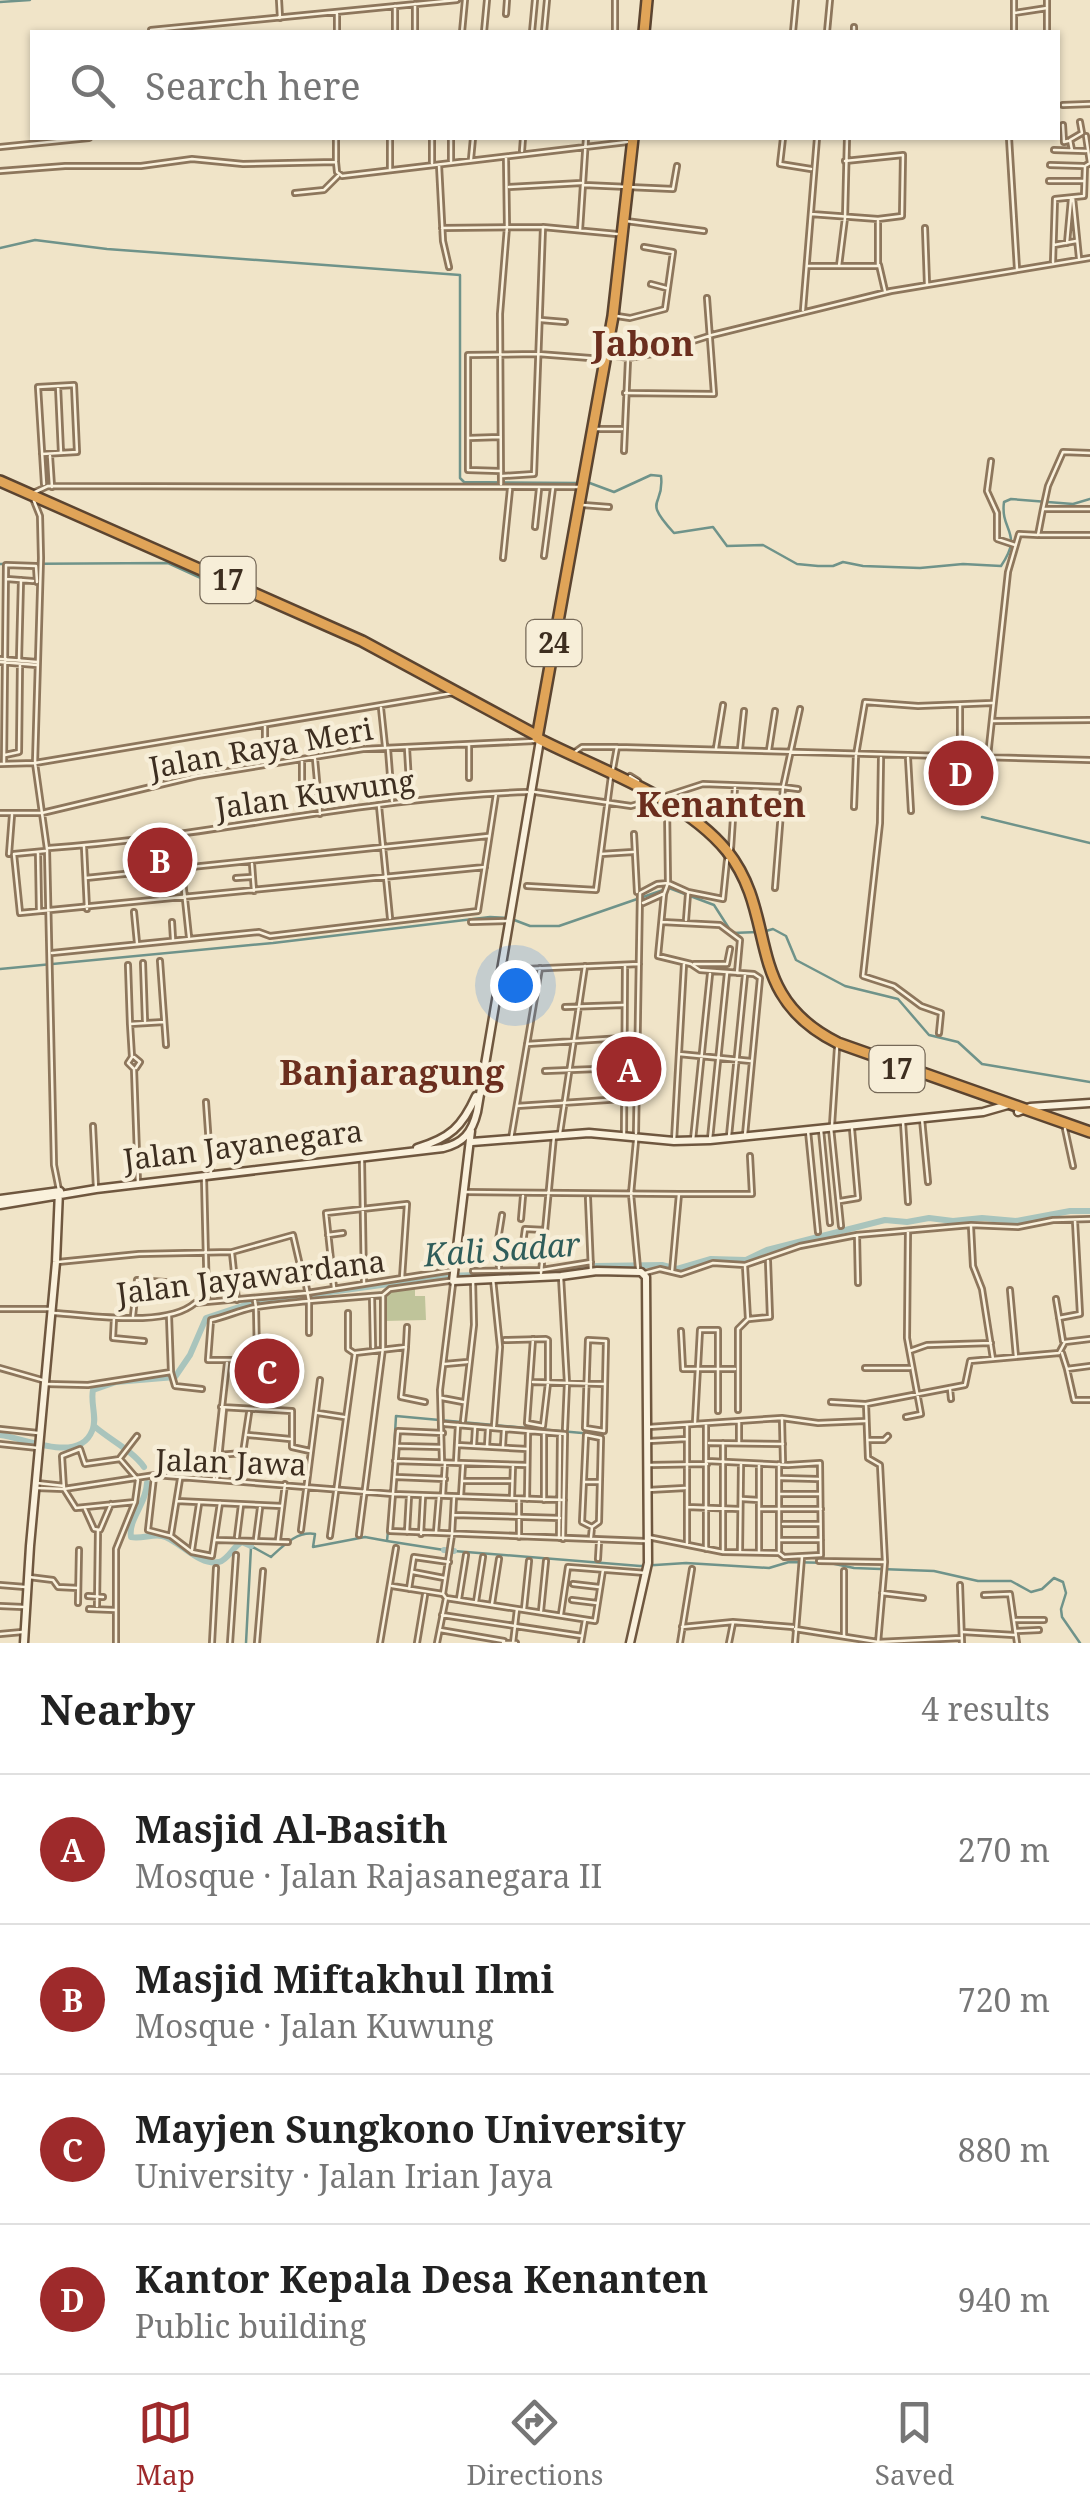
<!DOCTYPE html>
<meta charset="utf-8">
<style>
:root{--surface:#fff;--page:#f6f6f6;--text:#222;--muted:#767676;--line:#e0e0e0;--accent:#9e2a2b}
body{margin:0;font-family:"Noto Serif",serif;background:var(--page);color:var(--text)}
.you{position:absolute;left:515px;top:985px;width:35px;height:35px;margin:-25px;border:8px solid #fff;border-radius:50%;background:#1a73e8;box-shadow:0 0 0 15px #1a73e833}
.badge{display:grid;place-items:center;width:65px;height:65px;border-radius:50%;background:var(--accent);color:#fff;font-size:32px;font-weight:700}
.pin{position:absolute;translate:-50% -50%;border:5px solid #fff;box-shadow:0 2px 10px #0006}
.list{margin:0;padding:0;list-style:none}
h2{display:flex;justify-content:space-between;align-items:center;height:130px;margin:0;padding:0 40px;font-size:42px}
h2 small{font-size:32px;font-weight:400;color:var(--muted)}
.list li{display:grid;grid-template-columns:65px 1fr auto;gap:30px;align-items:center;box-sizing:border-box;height:150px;padding:0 40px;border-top:2px solid var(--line)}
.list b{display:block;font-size:38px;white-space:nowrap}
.list p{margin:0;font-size:32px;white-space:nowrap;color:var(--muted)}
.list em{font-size:32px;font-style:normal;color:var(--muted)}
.icon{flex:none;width:55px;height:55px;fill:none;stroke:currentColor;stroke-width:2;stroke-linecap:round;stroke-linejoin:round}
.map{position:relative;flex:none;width:1090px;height:1643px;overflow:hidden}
.search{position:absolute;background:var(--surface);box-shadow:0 2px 8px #0004;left:30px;right:30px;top:30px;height:110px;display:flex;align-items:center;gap:25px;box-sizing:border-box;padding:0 35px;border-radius:0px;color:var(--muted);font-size:38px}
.sheet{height:730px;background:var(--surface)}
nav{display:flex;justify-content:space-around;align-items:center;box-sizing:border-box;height:140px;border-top:2px solid var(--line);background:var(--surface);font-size:28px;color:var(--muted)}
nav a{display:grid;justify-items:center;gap:5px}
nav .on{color:var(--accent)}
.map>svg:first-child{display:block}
.cemetery{fill:#bfc49a}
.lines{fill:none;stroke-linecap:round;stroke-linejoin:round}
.stream{stroke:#6f938a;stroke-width:2.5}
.river{stroke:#a9c4bc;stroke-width:6}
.street-casing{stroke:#8d765c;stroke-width:8}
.secondary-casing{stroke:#6f573f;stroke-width:11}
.highway-casing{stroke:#5b4430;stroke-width:14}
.street{stroke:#faf1dc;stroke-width:2.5}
.secondary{stroke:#faf1dc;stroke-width:6}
.highway{stroke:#e0a458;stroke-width:9}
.labels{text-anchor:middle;stroke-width:9;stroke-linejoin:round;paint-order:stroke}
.shield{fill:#f7eed8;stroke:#756857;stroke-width:2.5}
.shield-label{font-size:28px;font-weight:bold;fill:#3d2e20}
.street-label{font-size:30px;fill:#3d2e20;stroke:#f7eed8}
.water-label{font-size:32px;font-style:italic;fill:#2f5d5a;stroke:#f7eed8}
.quarter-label{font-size:35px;font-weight:bold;fill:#6b2e1e;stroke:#f7eed8}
</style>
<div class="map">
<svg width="1090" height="1643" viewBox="0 0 1090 1643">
<rect width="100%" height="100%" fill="#f0e4c8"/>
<path class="cemetery" d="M415 1287V1296H425L426 1320 384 1321V1296L390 1291Z"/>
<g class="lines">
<path class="stream" d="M0 2 30 0
M0 248 35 240 107 249 460 275V478L464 482 580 483
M587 482 614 492 651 475 661 476C665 508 641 497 674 533L713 527 727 546 763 545 797 564 818 566H833L843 562 863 566 920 568 963 564 1001 566C1024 532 1000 532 1004 502L1011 499 1073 504 1090 499
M0 564 168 563 203 579
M982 817 1090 843
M766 931 773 929 786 936 796 960 845 986 898 999 929 1035 958 1042 982 1064 1090 1082
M0 969 273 943 490 917 509 918 530 926H559L669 888 714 905 732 933 758 932
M391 1502 396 1416 582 1433
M387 1541 444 1550
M251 1546 271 1557C284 1545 297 1531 315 1534L313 1547 365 1537 387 1541 390 1510
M454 1551 640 1566 686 1563 769 1568 789 1562 830 1563 854 1568 934 1571 978 1581H1011L1031 1592 1042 1589 1054 1578 1063 1582 1066 1593 1061 1609 1062 1617 1080 1643
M246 1643 251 1547"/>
<path class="river" d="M94 1426C110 1440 133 1451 144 1467
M0 1435C25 1438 79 1464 92 1431 98 1419 90 1403 93 1390L116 1382 175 1377 190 1355 206 1318 251 1303 447 1276 534 1273 596 1266 662 1265 677 1269 711 1259 746 1260 767 1250 885 1220 907 1222 929 1218 953 1221 982 1218 1016 1221 1070 1211H1090
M147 1483C146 1505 128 1519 131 1537 141 1539 153 1534 162 1536 178 1539 199 1567 219 1562 229 1559 233 1546 242 1542L251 1546
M444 1550 454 1551"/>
<g class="street-casing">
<path id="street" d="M279 0 280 18
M1014 0V32
M1047 0V32
M1014 13 1047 8
M506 14 507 0
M151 32V30L457 0
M337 32V14
M395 32V6
M415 32V4
M462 32 465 0
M484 32 487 0
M532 32 535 0
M544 32 547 0
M615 32V0
M793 32 796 0
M827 32 830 0
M854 32V27
M1063 105 1090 104
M1063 125 1064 142 1068 141
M390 138V170
M783 138 780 164 811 169
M1009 138 1017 269
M0 147 89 138
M1054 150 1086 151
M1072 150 1070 140 1082 133 1080 122
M522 151 523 138
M471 159 473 138
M336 161V138
M451 161V138
M432 163V138
M439 165 443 241 449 267
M1050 165 1083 166
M0 171 65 166H141L192 159 243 164 336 162 337 172 342 176 627 142
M1049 181H1083
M584 185 673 189 677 166
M509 187 581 183
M295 193 324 190 338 176
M1073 198 1079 258
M811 214 878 219 902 216 903 155 845 161
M626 221 704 231
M442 228 543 227 617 234
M925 228 927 284
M580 230 586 138
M1067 243 1071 199
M1054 245 1076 241
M1053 262 1055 199 1084 196 1085 166 1090 163 1086 136
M879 265 885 291
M807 266H878V221
M839 266 845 218 847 138
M651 284 666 288
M803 310 817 138
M617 316 630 318 665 309 673 252 644 247
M541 320 565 322
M611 355 628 358 652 354 712 335 891 291 1090 258
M58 386 61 453
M625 393 714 394 707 298
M595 429H622
M469 438 500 437
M624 451 628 360
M42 454 77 452 74 385 38 387 44 484
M50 456 52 487
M991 461 987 491 997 513V539L1015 545
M500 471 468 470V355L538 354 603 359
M503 476 534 474 543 227
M501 484 500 314 507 227 506 158
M33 493 48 486 579 487
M34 501 40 516 41 558 35 763 47 849 54 1165 59 1190
M583 505 609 507
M1043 509 1048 486 1063 452 1090 453
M535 527 539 489
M1040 535H1090
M544 556 553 488
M503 558 510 489
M7 579 33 581
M0 659 37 662
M19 660 21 580
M0 662 37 665
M960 705V757
M381 708 385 746
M992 721 1090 720
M265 726V763
M469 745V778
M407 748 410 800
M716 748 723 705
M388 749 392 801
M740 749 744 711
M769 750 775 711
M575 752 582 747H617L1090 760
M5 755 19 752 20 664
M988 756 1008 572 1019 534 1038 535 1043 509H1090
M881 758 880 823 863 976 894 986 921 1006 941 1013 939 1033
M908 758 911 811
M315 759 320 814
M302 761V801L311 802
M4 762 6 565 36 566 37 582
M0 764 35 763 453 693
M613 769 617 747
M630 776 638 781
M535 792 631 806 655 799
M666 796 703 784 783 787 800 709
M667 805 668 883 664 894 658 956 691 964 700 970 754 974 760 978 745 1135
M379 806 390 918
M854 807 856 755 865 702 918 706 992 703
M0 813H42L197 776 363 749 534 741
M634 834 637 892
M84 847 87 909
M49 848C209 837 367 797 527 792
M731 849 735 787
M45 851 14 854 20 913 485 867
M38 853 39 910
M9 854 12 815
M601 854 633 852
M252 864 254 891
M182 871 189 937
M86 878 488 836
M236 878 251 877
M527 886 596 890 611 776
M775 888 783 787 798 789
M643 903 663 894
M134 912 137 943
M686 920 688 894
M172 922 173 939
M471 922 507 921
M662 922 720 925 740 940 737 973
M52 953 259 932 270 936 478 911 496 794
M160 961 166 1045
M143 963 145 1021
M694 964H727L730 949
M128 965 130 1024 164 1022
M502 970 639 964
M565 1007 623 1005
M130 1024 132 1057 128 1063 134 1069 138 1183
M527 1044 623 1038
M679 1054 751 1061
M134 1057 140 1062 136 1068
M545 1071 622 1068
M206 1102 211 1174
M517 1106 622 1099
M922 1119 928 1182
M903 1122 908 1202
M832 1125 837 1048
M93 1126 96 1188
M831 1128 841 1226
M1065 1129 1073 1166
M821 1130 830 1223
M808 1131 818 1232
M560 1133 585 966
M624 1133 625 965
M636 1133 640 893 657 884 668 883 688 892 723 899 727 860
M729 1136 745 975
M511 1139 540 968
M710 1139 727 973
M693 1140 710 974
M636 1141 631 1194 638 1268
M674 1141 684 964
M362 1161 364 1283
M204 1178 207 1300
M466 1192 679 1194 672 1272
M680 1194H752L750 1156
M588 1198 591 1270
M840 1201 858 1198 852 1129
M521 1219 523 1196
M971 1227 973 1266 982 1289 993 1359
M328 1235 343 1233
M857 1235 858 1283
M232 1253 237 1300
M521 1257 525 1229 545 1230
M58 1262 139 1254 232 1252 293 1235 302 1274
M499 1268 498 1240 502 1215
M473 1271 542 1270 591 1262
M541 1273 554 1136
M645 1273 660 1269 681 1274 713 1263 745 1265 800 1246 857 1235 971 1225 1018 1227 1053 1220 1090 1219
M304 1274 309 1301 383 1295 390 1289 449 1281
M561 1277 567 1383 565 1429
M493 1279 500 1347 494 1426
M235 1283 331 1270
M334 1288 326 1213 407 1204 402 1278
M1010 1290 1016 1357
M372 1296 373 1347
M1056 1299 1063 1341
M255 1301 256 1307 257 1357 256 1360H208L211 1320C225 1317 238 1311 251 1308 270 1304 290 1303 309 1301V1333
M0 1309H50
M54 1313C92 1315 166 1328 195 1303L307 1293 453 1270
M348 1313V1349L354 1353
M133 1316 137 1280 165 1282
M169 1316 171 1372
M114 1318 113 1338 144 1341
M1059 1318 1080 1314 1075 1221
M749 1319 770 1317 768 1261
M681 1331 683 1369H735
M505 1340 546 1339 548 1340V1383L543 1426 527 1423 533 1339
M588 1340 606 1341 604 1431 585 1428Z
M406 1346 407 1327
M910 1351 927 1345 991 1343
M355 1353 406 1347 401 1397 425 1402
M1062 1353 1067 1369 1090 1366
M445 1364 467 1362
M0 1368 42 1380
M865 1368H910
M1067 1369 1074 1400H1090
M533 1382 605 1384
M46 1384 88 1385 171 1372 175 1386 202 1389
M950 1389 951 1399
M442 1398 463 1402
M831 1402 865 1404
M221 1407 292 1411V1447L310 1451
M738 1410V1329L748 1319 745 1266
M318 1413 344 1417
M906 1417 921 1414 907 1338 908 1231
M782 1420 783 1462
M463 1421 474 1325 473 1280
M695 1422 700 1330H718V1411
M739 1422V1443
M445 1424 565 1434 563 1539
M706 1424V1549
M687 1426V1543
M649 1427 782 1418 818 1423 865 1421
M0 1429 38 1433
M443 1433 398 1431 390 1531 645 1541
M248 1435 290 1439
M868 1440H884L888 1436
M649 1441 686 1439
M709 1443 783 1444
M723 1443V1552
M0 1444 38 1448
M457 1445 527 1449
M474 1445 475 1428
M399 1446 441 1447
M487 1446 488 1429
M503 1446 504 1429
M218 1455 243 1453 249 1413
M120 1458 137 1436
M395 1461 527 1465
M442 1462 440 1390 453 1284
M456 1462 458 1425
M759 1464V1551
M779 1464V1551
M650 1465 707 1464
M154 1477 148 1530 171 1536 192 1552 212 1556 220 1503
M396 1477 445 1479
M781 1478 818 1479
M214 1479 227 1363
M217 1479 224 1409
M462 1481H512
M584 1482H600
M37 1483 64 1486
M37 1488 64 1489 155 1475 393 1494 564 1500
M648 1490 685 1488
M779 1494H819
M443 1495 445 1463
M461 1496 463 1464
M512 1497 513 1465
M527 1499 528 1432
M742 1499 759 1500
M544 1500V1434
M177 1501 282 1506
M687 1507 739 1509
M85 1509 94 1529 100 1530 111 1504
M761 1509H821
M454 1515 560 1518
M783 1524H820
M301 1530 320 1380
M407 1532 409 1496
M436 1532 439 1496
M421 1534 423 1497
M171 1535 180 1479
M359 1535 383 1348V1296
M330 1536 355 1353
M237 1537 241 1505
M519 1537V1500
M591 1537 592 1527 599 1522 601 1438 586 1435 582 1522 592 1527
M648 1537 723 1552 779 1553 784 1557 821 1555 820 1463 788 1465 707 1461
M559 1538 560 1436
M256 1539 260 1508
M216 1540 288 1542
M278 1540 285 1484
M781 1540H821
M192 1550 199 1504
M740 1551 741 1464
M598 1559 599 1542
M819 1561 884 1562
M413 1572 444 1578
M29 1577 53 1580 58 1587 78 1588
M573 1584 599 1587
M0 1585 25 1587
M960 1585 962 1643
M392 1586 443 1594
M409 1589 414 1557 449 1562
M882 1593 923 1598
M984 1595 1010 1594 1017 1643
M88 1596 103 1597
M446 1598 595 1621 603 1570
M459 1599 466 1555
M572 1600 597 1603
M476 1602 483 1557
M78 1603 79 1550
M492 1604 499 1559
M0 1606 23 1607
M97 1606 98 1530
M89 1609 115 1610
M524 1609 529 1561
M541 1611 546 1561
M561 1614 568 1567 646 1573
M442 1615 582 1636
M1016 1620H1044
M682 1627 733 1622 793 1627
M795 1629 878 1642 961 1638
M440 1630 504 1641
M1017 1631 1039 1630
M963 1632 1014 1635
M0 1634 22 1632
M844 1636V1571
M116 1643V1549L135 1502 138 1480 120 1459 85 1464 80 1449 62 1456 64 1489 76 1508 135 1502
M212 1643 216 1568
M230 1643 236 1555
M257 1643 263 1571
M380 1643 396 1548
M417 1643 425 1595
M437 1643 446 1598 443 1594 452 1535 454 1497
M503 1643H516
M513 1643 517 1609
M581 1643 585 1620
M680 1643 692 1569
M729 1643 733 1623
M795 1643 802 1557
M878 1643 885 1562 880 1465 868 1458 866 1404 965 1385 970 1361 1059 1353 1065 1342 1090 1339"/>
</g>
<g class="secondary-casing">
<path id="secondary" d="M1018 1112 1030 1107 1090 1103
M471 1131 453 1281 561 1276 597 1271 641 1272 646 1277 648 1563 630 1643
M472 1142 589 1133 674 1141 710 1140 983 1112 1011 1104
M417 1148C450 1138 462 1127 476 1096
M0 1199 60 1191
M0 1205 96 1189 443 1148C463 1143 472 1133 477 1112L540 740
M24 1643 30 1546 56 1262 59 1191"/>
</g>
<g class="highway-casing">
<path id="highway" d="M644 32 647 0
M0 481 362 641 534 734
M537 738C597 769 683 797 727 851 780 918 741 995 838 1043L1090 1132
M537 738 613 316 633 138"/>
</g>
<use href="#street" class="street"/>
<use href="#secondary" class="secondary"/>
<use href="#highway" class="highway"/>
</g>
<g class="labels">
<g class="shield">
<rect x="200.5" y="557" width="55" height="46" rx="8"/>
<rect x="526.5" y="620" width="55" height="46" rx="8"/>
<rect x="869.5" y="1046" width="55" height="46" rx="8"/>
</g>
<g class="shield-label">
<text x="228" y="590">17</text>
<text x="554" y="653">24</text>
<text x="897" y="1079">17</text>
</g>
<g class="street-label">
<text transform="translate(261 749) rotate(-10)" y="10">Jalan Raya Meri</text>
<text transform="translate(315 795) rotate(-8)" y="10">Jalan Kuwung</text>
<text transform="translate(243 1146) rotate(-7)" y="10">Jalan Jayanegara</text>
<text transform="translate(251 1278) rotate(-7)" y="10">Jalan Jayawardana</text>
<text transform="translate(231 1463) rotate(2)" y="10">Jalan Jawa</text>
</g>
<g class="water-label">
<text transform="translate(502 1250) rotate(-4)" y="11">Kali Sadar</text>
</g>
<g class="quarter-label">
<text x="643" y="356">Jabon</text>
<text x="721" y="817">Kenanten</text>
<text x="392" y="1085">Banjaragung</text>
</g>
</g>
</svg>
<div class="you"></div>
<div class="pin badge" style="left:629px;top:1069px">A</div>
<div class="pin badge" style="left:160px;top:860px">B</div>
<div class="pin badge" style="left:267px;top:1371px">C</div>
<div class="pin badge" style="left:961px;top:773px">D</div>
<div class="search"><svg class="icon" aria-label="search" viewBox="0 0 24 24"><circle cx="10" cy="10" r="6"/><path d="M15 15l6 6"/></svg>Search here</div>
</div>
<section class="sheet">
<h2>Nearby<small>4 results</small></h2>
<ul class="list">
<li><span class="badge">A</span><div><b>Masjid Al-Basith</b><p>Mosque · Jalan Rajasanegara II</p></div><em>270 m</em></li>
<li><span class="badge">B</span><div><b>Masjid Miftakhul Ilmi</b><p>Mosque · Jalan Kuwung</p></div><em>720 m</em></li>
<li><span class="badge">C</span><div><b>Mayjen Sungkono University</b><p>University · Jalan Irian Jaya</p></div><em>880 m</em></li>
<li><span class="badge">D</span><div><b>Kantor Kepala Desa Kenanten</b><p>Public building</p></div><em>940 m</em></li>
</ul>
</section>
<nav>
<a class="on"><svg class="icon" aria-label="map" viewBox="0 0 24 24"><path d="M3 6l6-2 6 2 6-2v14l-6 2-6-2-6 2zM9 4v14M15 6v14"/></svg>Map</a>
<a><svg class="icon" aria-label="directions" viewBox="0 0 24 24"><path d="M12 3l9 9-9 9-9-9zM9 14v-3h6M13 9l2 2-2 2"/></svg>Directions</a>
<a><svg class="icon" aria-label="saved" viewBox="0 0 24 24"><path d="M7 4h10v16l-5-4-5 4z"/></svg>Saved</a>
</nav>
